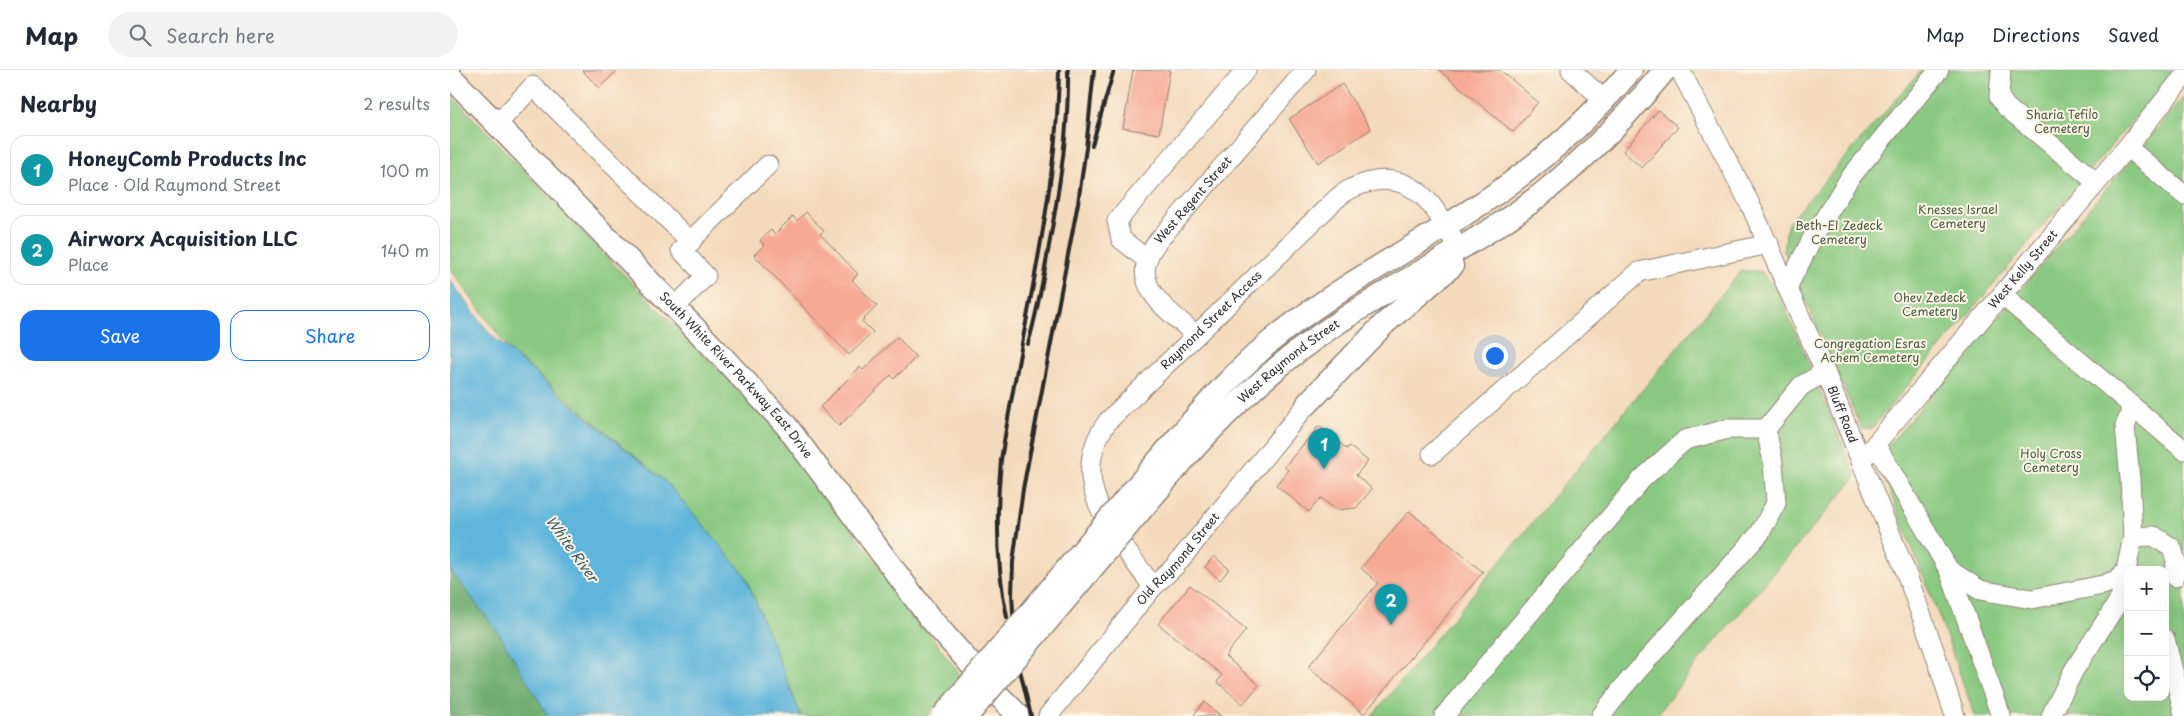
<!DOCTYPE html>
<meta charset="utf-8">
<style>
:root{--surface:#fff;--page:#f2f2f3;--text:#1f2937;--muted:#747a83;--line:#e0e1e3;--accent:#1a73e8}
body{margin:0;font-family:"Playpen Sans",sans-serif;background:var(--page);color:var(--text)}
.controls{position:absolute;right:15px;bottom:15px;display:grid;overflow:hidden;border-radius:10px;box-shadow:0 5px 20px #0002}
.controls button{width:45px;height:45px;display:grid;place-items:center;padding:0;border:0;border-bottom:1px solid var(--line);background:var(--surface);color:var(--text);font:25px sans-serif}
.you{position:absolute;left:1044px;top:285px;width:18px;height:18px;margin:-12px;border:4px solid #fff;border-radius:50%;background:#1a73e8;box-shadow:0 0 0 8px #1a73e833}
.badge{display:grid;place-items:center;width:32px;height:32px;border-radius:50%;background:var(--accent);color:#fff;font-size:16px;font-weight:700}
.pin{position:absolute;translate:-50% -41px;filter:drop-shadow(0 1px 2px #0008)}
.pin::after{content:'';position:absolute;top:26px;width:18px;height:15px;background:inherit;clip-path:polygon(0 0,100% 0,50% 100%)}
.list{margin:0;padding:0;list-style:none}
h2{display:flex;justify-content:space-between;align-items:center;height:65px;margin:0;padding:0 20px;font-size:21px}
h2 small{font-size:16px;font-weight:400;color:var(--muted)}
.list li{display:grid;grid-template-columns:32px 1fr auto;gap:15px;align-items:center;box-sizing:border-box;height:70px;margin:0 10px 10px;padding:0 10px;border:1px solid var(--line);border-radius:15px}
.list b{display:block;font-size:19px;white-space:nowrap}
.list p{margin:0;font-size:16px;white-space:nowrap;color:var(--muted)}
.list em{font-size:16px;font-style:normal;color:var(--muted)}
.actions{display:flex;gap:10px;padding:15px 20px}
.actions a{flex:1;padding:11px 0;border:1px solid var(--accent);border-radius:15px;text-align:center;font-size:18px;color:var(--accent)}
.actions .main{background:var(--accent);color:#fff}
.icon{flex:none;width:28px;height:28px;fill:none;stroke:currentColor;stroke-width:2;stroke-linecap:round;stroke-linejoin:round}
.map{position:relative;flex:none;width:1734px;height:646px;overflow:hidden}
header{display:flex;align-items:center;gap:30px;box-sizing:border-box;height:70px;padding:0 25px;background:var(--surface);border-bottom:1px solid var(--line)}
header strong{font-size:24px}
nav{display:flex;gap:28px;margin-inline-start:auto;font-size:18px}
.search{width:350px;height:45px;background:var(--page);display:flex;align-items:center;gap:12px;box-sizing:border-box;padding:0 18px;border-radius:28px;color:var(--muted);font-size:19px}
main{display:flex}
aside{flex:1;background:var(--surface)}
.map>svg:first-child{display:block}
.green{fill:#89c981;stroke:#5a7a56;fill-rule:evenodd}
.forest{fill:#6ead6f;stroke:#4c6c4d}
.water{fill:#5fb5dc;stroke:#457084}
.building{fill:#f6aa96}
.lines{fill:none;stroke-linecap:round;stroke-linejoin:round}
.minor-casing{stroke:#908274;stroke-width:21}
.major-casing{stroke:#908274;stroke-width:25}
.minor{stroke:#fff;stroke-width:19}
.major{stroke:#fff;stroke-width:22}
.rail{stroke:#2b2b2b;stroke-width:4}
.major-bridge-casing{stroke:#908274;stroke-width:25;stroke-linecap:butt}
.major-bridge{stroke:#fff;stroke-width:22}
.labels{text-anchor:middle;stroke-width:4;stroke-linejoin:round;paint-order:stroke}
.park-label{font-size:12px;fill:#475a45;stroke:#fcf5e5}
.street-label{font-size:12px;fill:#2b2b2b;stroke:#fcf5e5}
.water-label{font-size:14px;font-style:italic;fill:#3d5b69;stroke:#fcf5e5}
</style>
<header>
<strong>Map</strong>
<div class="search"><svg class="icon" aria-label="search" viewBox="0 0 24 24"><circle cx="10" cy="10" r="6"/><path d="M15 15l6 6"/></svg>Search here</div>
<nav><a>Map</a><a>Directions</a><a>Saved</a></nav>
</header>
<main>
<aside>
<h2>Nearby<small>2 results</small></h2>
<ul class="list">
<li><span class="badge" style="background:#0f9aa8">1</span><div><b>HoneyComb Products Inc</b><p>Place · Old Raymond Street</p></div><em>100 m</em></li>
<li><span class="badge" style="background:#0f9aa8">2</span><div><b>Airworx Acquisition LLC</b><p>Place</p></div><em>140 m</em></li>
</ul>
<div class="actions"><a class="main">Save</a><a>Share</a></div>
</aside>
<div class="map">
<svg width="1734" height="646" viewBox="0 0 1734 646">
<rect width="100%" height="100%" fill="#fcf5e5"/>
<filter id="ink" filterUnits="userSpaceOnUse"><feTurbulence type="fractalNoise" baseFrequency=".02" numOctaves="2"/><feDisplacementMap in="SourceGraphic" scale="10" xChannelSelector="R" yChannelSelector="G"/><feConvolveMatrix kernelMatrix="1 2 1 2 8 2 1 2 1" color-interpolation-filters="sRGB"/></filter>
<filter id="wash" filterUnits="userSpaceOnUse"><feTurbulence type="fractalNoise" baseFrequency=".0096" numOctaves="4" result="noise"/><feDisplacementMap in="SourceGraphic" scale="20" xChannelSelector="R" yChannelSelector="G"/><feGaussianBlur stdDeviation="1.12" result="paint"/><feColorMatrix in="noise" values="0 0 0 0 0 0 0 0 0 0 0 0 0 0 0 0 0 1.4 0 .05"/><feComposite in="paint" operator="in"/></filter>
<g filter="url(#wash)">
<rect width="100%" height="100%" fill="#f4dabc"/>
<path class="green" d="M1472 0H1725L1421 359 1411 358 1334 181 1337 154Z
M0 24 181 212 323 354 511 606 477 646H351L295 505 219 415 59 280 0 198Z
M1734 27V646H1525L1489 546 1427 389ZM1678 500H1715V627H1678Z
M1291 201H1311L1331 228 1406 407 1248 592 1206 646H922Z"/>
<path class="forest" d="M0 500 48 562 98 646H0Z"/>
<path class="water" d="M0 210 40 264 116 330 219 415 295 505 351 646H98L48 562 0 500Z"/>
<g id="blocks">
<path class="building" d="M132 0H168L149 18Z
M683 0H720L709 64 673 58Z
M989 0H1050L1088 32 1063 62Z
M892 14 921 59 868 93 839 49Z
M1208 40 1228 57 1192 98 1173 81Z
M356 142 374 161 370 164 408 204 402 210 427 236 412 251 423 262 399 285 304 185 314 175 310 170 321 160 325 164 343 146 347 151Z
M447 267 466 287 444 309 441 305 389 356 370 337 410 297 413 300Z
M869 356 897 379 899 376 918 391 906 405 922 419 906 438 886 440 871 428 859 442 826 415 838 400 834 397Z
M959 441 1033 502 914 644 858 597 928 513 911 498Z
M764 486 779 499 770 510 755 497Z
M740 515 796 560 775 586 809 615 793 634 767 612 772 605 708 554Z
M754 632 771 646H743Z"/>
</g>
</g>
<g filter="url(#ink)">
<use href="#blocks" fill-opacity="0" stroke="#908274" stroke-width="1"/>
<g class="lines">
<g class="minor-casing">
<g id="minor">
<path d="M1121 0 1154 30"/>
<path id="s1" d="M1230 0 1300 134 1375 302 1455 500 1484 580 1505 646"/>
<path d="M1551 0 1549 27 1556 37 1646 112"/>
<path d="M47 54 83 16 241 172"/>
<path d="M1677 77 1734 125"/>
<path d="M697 190 671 169 667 151 796 0"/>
<path d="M1338 216 1363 167 1399 109 1489 0"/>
<path d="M1552 225 1734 380"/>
<path d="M225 237 256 206 231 180 318 95"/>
<path id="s2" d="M746 265C716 238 674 213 708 171L856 0"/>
<path d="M1426 375 1499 500 1551 646"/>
<path d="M982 384 1189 202 1319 174"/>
<path id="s3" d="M1411 391 1677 77 1734 6"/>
<path d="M1683 467 1704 466 1722 478 1726 491 1725 507"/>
<path d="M1499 500 1530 520 1582 529 1653 515 1666 510 1677 501"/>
<path id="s4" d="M703 517C668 467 612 413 658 351L884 131C895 120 909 114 925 111 971 104 989 146 1009 179"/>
<path d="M1715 569 1734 644"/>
<path id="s5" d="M598 646 703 517 725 496 858 333"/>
<path d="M994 646 1192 409 1235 370 1278 359H1316"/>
<path d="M1151 646 1174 616 1310 463 1326 433 1323 392 1316 359 1351 316 1375 302"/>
<path d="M1601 646 1624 600 1670 529 1683 467 1680 409 1675 356 1680 345V335"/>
</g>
</g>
<g class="major-casing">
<g id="major">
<path id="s6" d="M0 6 263 277 335 354 479 547 547 624 569 646"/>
<path d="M858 333 934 254 1002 196"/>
<path d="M697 404C742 351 787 295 844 253 904 208 970 174 1032 133 1088 96 1138 51 1181 0"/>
<path id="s7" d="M708 420C746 374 787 331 833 293 900 238 980 199 1053 152 1115 111 1168 57 1215 0"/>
</g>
</g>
<use href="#minor" class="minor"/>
<use href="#major" class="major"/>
<path class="rail" d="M642 75 664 0
M578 274C588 240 594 205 600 170 610 114 619 57 618 0
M557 547C546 495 546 442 551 390 571 261 607 131 609 0
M581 646 569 596 564 559 562 524 563 492 573 419 628 133 636 78 644 0"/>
<g class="major-bridge-casing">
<path id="major-bridge" d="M493 646 697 404
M517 646 708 420"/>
</g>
<use href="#major-bridge" class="major-bridge"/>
</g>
</g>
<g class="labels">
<g class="park-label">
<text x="1612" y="49">Sharia Tefilo<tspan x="1612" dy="14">Cemetery</tspan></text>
<text x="1508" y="144">Knesses Israel<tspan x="1508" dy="14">Cemetery</tspan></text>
<text x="1389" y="160">Beth-El Zedeck<tspan x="1389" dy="14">Cemetery</tspan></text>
<text x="1480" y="232">Ohev Zedeck<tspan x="1480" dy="14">Cemetery</tspan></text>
<text x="1420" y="278">Congregation Esras<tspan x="1420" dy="14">Achem Cemetery</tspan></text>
<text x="1601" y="388">Holy Cross<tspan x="1601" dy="14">Cemetery</tspan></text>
</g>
<g class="street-label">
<text dy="4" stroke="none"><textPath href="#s2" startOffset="171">West Regent Street</textPath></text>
<text dy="4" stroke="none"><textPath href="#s3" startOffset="251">West Kelly Street</textPath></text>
<text dy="4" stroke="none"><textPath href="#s4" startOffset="332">Raymond Street Access</textPath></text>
<text dy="4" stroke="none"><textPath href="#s7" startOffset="184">West Raymond Street</textPath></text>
<text dy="4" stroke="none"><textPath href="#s6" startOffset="414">South White River Parkway East Drive</textPath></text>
<text dy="4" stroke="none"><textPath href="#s1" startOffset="381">Bluff Road</textPath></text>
<text dy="4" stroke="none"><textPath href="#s5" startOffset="204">Old Raymond Street</textPath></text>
</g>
<g class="water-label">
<text transform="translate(122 479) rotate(54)" y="5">White River</text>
</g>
</g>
</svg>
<div class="controls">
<button>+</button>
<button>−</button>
<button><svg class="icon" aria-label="locate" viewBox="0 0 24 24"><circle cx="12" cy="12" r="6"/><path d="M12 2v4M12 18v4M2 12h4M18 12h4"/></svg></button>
</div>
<div class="you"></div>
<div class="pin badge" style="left:874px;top:399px;background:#0f9aa8">1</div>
<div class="pin badge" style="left:941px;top:555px;background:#0f9aa8">2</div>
</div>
</main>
